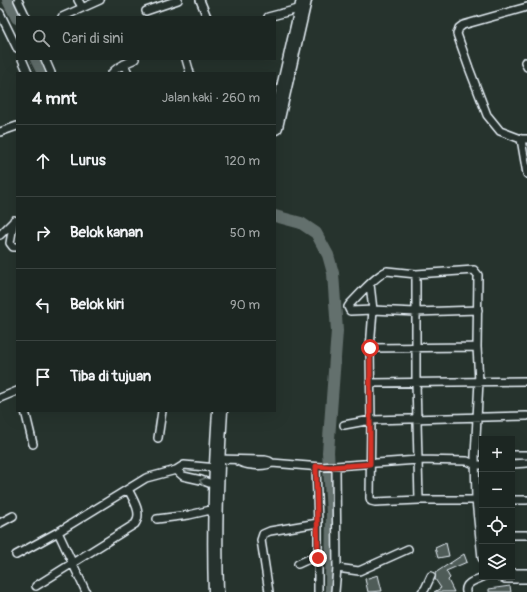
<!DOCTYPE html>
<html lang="id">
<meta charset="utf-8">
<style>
:root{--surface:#1c2622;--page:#252e2a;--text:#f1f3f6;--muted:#a0a5a5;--line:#3a4340}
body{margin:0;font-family:Pangolin,sans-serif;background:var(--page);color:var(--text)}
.controls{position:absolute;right:12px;bottom:12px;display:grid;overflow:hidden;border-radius:0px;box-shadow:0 4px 16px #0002}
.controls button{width:36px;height:36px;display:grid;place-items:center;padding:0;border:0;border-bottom:1px solid var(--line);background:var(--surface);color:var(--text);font:20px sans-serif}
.stop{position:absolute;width:12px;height:12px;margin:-9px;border:3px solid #d93025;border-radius:50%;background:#fff}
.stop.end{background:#d93025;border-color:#fff;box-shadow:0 1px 4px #0008}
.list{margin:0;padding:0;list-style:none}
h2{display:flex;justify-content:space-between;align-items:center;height:52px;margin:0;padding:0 16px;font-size:17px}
h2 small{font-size:13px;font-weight:400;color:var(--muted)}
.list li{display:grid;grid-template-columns:26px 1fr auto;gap:12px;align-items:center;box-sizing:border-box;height:72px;padding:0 16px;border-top:1px solid var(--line)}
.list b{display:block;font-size:15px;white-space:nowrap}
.list em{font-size:13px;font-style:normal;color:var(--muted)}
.icon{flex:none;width:22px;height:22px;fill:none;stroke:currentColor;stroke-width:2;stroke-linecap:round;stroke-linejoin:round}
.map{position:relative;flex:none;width:527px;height:592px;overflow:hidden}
.search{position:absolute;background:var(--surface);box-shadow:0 4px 16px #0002;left:16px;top:16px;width:260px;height:44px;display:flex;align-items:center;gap:10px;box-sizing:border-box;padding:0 14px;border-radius:0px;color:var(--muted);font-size:15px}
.panel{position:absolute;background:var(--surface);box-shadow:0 4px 16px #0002;left:16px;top:72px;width:260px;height:340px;border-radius:0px}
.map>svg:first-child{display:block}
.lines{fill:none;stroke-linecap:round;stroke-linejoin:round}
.river{stroke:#636f6d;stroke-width:12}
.building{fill:#505c59;stroke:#e8f1f8}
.street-casing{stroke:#e8f1f8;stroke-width:10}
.highway-casing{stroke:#e8f1f8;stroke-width:17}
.street{stroke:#26332d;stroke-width:7}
.highway{stroke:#26332d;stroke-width:14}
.oneway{stroke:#6a7674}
.route{stroke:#d93025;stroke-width:5}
</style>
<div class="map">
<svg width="527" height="592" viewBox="0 0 527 592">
<rect width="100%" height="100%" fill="#26332d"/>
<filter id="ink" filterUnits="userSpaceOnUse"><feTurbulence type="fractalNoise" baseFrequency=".025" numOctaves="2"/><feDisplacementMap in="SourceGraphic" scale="8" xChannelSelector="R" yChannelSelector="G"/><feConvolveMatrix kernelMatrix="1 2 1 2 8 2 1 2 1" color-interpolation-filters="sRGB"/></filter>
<g filter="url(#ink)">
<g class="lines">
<path class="river" d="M8 0 17 18
M36 59 43 73
M275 216 301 223 316 233 328 255 333 273 337 331 328 452 332 513 331 592"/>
</g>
<path class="building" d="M446 543 449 556 438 558 435 548Z
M464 554 467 562 446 571 450 578 448 580 454 592H434L441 588 435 579V573Z
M378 575 382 591 368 592 365 579Z
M510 586 511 592H489V589Z"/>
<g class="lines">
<g class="street-casing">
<path id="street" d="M18 0 26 17
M78 0 82 7
M200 0 207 17
M527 7 463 25 459 28 457 34 469 68 487 115 500 131 521 139H527
M146 11 178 0
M0 13 17 48
M62 17 100 0
M268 17 302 8
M22 59 28 73
M45 59 51 73
M186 59 190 73
M525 62 527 67
M124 64 128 73
M112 73C117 66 127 63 135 59
M0 132 17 126
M521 139 527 174
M14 220 10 243 13 247H17
M0 235 13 222
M416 274V312L478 310
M370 284 373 310 370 348 371 420 370 498 371 501 375 502 419 500H482
M370 348 477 347
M371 383 527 381
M0 398 17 391
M25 411 33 444
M344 425 371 420 527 416
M158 438 162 411
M512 455H527
M217 459 265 460 269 461 272 463
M237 460C243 466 265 467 272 463L321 467 418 460 467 461 476 465H482
M512 464 527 463
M316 467 318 523V592
M176 470 183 476 201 480 217 486
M419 500 416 382V312L373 310 350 311 348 307 350 304C360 294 375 276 387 271L416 274 474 270 478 275 477 347 479 381 475 456 476 500 482 558
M512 500H527
M157 519 189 515 215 509
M0 523 13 516
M58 532 86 592
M512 535H527
M16 555 58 532 146 478 176 470 184 465 217 468
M298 564 309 559 318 558
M337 568 359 571 408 549
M512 573H527
M501 577 505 579H527
M36 586 135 524C143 513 133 500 128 489
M269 592 261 540 263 534 270 531 318 523
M335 592 337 568 336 467
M422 592 425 589 431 576
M466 592C464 583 476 580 483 577"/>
</g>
<g class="highway-casing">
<path id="highway" d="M275 127 304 0
M216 592C214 532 216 471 220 411"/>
</g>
<use href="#street" class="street"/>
<use href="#highway" class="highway"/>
</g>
<defs><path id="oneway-chevron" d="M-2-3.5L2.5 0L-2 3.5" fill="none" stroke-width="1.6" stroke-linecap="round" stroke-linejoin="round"/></defs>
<use class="oneway" href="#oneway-chevron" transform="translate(202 481) rotate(-164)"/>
</g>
<g class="lines" filter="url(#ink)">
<path class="route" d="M318 558 316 466 330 467 370 464V348"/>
</g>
</svg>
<div class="controls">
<button>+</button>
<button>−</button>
<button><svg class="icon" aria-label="locate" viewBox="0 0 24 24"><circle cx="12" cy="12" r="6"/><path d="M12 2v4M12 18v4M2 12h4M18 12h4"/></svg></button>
<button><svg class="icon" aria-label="layers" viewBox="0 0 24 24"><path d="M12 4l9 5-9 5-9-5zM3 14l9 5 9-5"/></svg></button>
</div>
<div class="stop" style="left:370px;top:348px"></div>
<div class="stop end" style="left:318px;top:558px"></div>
<div class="search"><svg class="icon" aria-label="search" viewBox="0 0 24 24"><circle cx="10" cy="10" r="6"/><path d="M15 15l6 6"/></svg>Cari di sini</div>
<section class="panel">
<h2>4 mnt<small>Jalan kaki · 260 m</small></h2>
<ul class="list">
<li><svg class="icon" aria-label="ahead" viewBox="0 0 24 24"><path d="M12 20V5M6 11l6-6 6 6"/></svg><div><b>Lurus</b></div><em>120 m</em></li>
<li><svg class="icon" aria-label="right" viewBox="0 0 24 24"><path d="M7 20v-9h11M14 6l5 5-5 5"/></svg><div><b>Belok kanan</b></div><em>50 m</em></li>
<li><svg class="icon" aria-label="left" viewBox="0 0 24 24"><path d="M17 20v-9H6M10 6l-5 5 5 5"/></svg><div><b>Belok kiri</b></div><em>90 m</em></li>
<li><svg class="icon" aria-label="arrive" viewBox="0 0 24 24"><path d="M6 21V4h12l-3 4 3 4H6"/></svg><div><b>Tiba di tujuan</b></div></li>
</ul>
</section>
</div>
